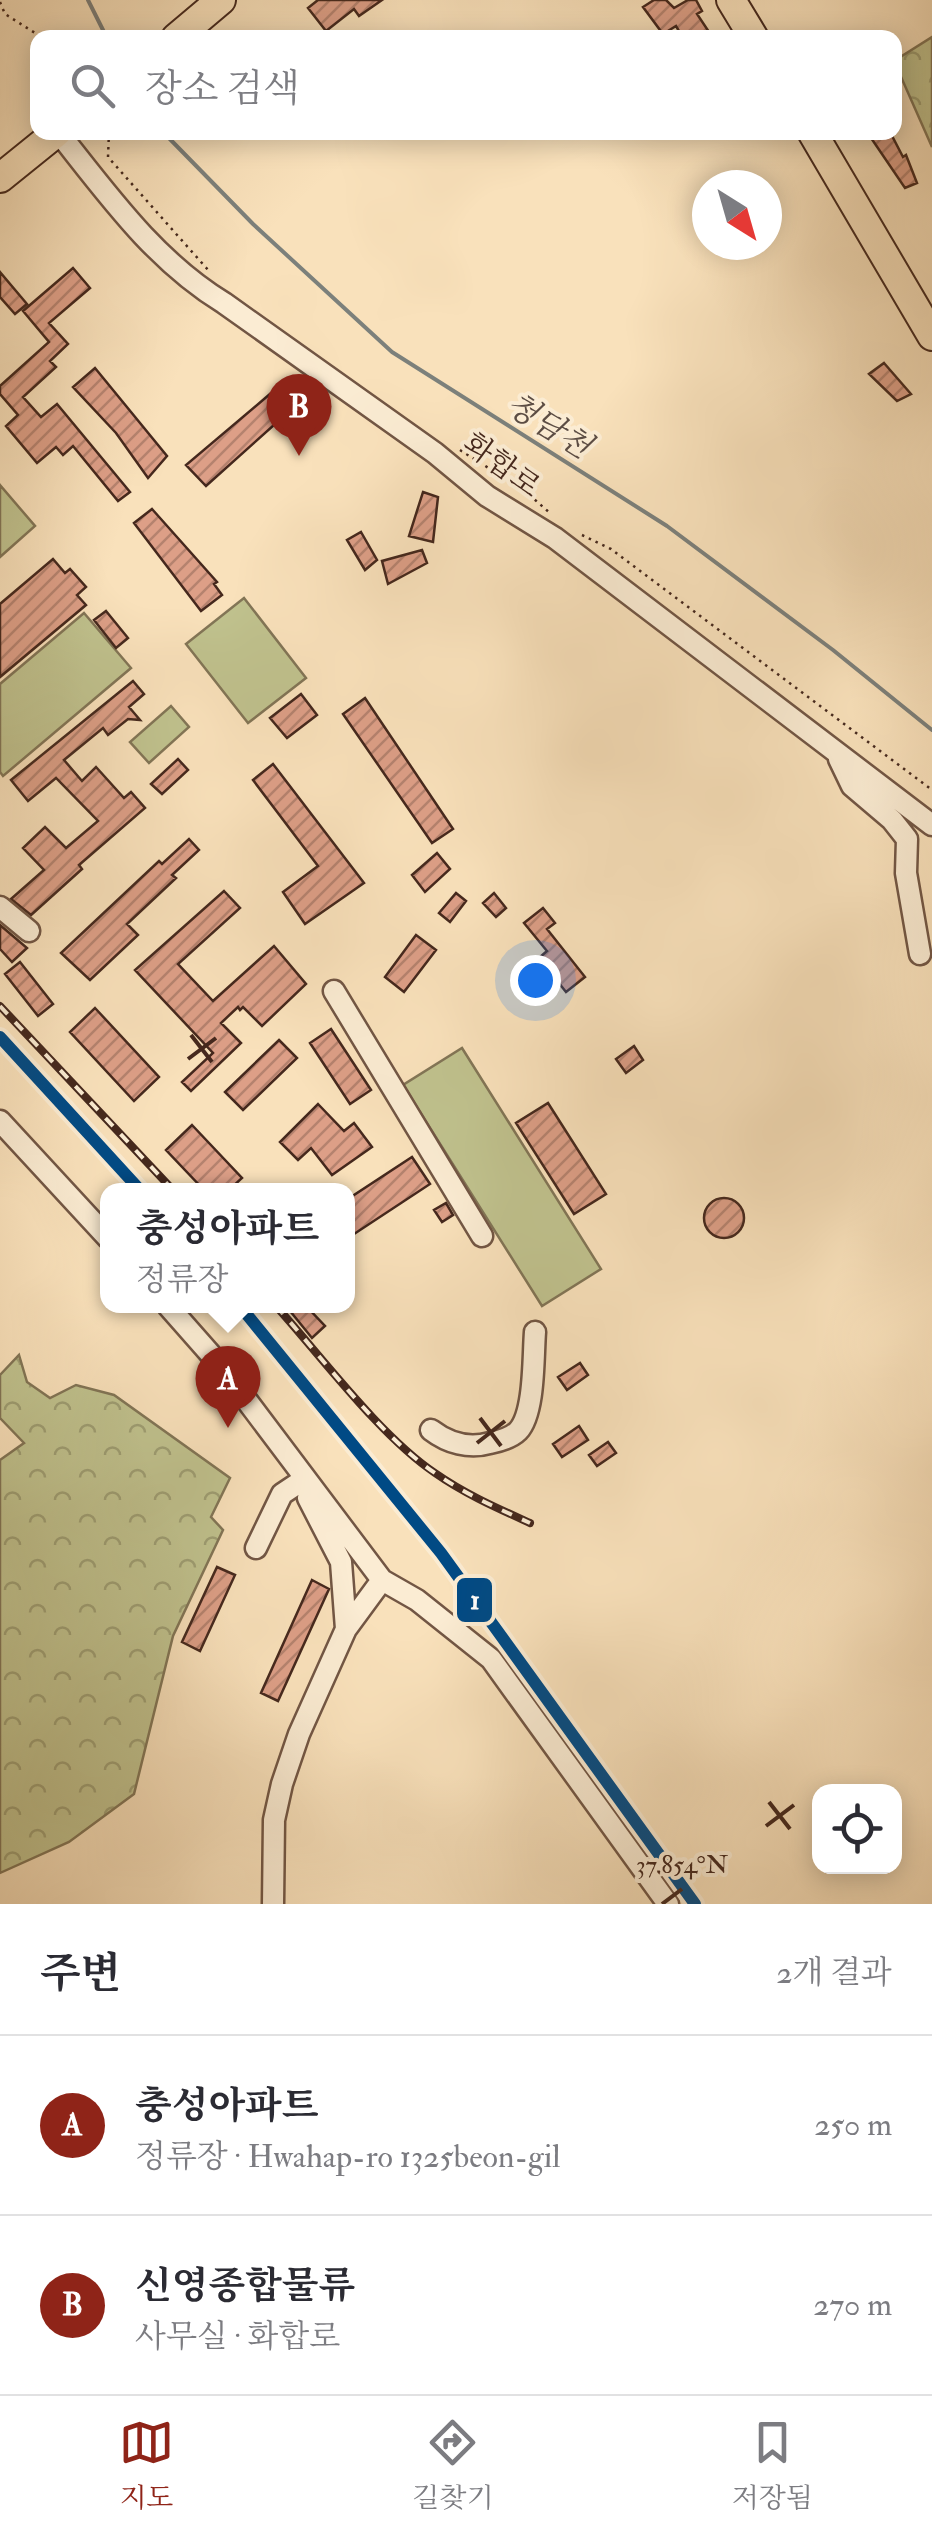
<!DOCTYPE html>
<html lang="ko">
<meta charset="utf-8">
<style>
:root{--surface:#fff;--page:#f2f2f3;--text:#2b2b33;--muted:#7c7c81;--line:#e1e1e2;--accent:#8f2418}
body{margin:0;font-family:"IM FELL Double Pica","Noto Serif KR",serif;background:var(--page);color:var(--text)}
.controls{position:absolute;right:30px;bottom:30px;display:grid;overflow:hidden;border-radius:20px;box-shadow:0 5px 25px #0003}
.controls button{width:90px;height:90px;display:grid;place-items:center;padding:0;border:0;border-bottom:2px solid var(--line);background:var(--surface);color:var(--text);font:50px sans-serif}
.compass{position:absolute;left:692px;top:170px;width:90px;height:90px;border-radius:50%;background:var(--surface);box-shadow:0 5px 25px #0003;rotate:143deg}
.you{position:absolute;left:535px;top:980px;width:35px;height:35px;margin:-25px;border:8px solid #fff;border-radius:50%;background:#1a73e8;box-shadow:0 0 0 15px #1a73e833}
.badge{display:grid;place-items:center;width:65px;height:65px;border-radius:50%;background:var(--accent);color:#fff;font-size:32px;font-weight:700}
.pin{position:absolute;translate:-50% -82px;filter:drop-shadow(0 2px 5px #0008)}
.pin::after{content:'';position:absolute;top:52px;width:35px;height:30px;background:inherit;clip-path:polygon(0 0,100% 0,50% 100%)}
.popup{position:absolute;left:100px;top:1183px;width:255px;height:130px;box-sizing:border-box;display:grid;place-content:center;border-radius:20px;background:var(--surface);filter:drop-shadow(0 2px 8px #0005);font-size:32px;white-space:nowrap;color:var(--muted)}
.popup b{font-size:38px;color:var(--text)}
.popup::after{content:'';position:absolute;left:50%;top:100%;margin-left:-20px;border:20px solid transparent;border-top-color:var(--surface)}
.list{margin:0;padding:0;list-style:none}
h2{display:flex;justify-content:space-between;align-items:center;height:130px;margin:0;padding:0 40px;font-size:42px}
h2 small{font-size:32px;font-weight:400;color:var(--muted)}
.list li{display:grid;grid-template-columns:65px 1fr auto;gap:30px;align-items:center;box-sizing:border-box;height:180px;padding:0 40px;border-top:2px solid var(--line)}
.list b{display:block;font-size:38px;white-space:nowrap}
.list p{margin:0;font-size:32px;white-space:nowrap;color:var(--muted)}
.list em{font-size:32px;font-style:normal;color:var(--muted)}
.icon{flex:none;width:55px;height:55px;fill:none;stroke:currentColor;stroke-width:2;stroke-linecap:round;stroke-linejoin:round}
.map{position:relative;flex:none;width:932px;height:1904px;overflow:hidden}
.search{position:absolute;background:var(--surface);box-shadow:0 5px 25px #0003;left:30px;right:30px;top:30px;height:110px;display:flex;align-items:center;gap:25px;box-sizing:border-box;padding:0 35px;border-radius:20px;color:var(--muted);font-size:38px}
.sheet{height:490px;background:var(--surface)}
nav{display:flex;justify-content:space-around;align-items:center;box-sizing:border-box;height:140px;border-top:2px solid var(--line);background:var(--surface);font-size:28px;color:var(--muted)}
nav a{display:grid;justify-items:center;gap:5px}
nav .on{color:var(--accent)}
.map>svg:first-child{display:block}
.green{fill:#c0c28e;stroke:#827556;stroke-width:2.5}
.forest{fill:url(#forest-crowns);stroke:#827556;stroke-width:2.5}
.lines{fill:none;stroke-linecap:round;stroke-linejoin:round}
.stream{stroke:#7c807b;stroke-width:4}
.building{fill:url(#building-hatch);stroke:#45281d;stroke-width:2.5}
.minor-casing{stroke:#725644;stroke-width:25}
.major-casing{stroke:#45281d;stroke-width:32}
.path{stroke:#45281d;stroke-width:2.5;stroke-dasharray:2.5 5;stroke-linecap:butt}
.minor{stroke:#fbecd3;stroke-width:20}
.major{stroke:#f9e1bb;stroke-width:28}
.rail-casing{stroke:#45281d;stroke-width:8}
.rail{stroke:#fbecd3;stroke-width:4;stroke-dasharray:11;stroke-linecap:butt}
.metro-1-casing{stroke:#fbecd3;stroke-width:20}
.metro-1{stroke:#004a85;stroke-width:12}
.ticks{fill:none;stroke:#45281d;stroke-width:4}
.labels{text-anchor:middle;stroke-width:8;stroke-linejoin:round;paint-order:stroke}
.street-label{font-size:30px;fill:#45281d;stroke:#fbecd3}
.water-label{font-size:32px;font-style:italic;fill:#5c4d44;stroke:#fbecd3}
.ticks-label{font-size:25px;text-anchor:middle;fill:#45281d;stroke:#fbecd3;stroke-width:8;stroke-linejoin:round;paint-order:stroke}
.line-badge{stroke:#fbecd3;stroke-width:4}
.badge-label{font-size:28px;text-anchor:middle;font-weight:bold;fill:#fff}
</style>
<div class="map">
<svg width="932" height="1904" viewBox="0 0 932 1904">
<defs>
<pattern id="forest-crowns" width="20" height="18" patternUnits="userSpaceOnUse" patternTransform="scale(2.5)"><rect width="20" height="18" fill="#c0c28e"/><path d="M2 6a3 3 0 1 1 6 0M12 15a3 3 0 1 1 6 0" fill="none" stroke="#9e9e73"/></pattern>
<pattern id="building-hatch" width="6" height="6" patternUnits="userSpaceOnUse" patternTransform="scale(2.5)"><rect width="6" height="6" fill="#dd9f87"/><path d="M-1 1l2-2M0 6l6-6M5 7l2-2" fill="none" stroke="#b5826e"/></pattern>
</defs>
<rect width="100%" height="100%" fill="#f9e1bb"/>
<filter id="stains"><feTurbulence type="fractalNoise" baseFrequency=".002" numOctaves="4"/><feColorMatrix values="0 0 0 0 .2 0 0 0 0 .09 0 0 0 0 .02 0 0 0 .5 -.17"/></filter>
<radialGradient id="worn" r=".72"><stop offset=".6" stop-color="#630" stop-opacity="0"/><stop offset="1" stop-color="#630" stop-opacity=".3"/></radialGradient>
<path class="green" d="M0 485 35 526 0 557Z
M244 598 306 678 248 723 186 644Z
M84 613 131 668 3 776 0 772V684Z
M171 706 189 727 149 763 130 742Z
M462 1048 601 1269 542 1306 403 1085Z"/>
<path class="forest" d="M932 37V147L894 61Z
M19 1355 27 1382 50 1398 76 1385 114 1395 230 1478 211 1517 223 1530 173 1636 134 1794 69 1842 0 1873V1460L24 1443 0 1418V1375Z"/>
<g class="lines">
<path class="stream" d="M88 0 107 38
M163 132 253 224 392 352 667 526 833 650 932 730"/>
</g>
<path class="building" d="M318 0H382L359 16 354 9 326 31 308 8Z
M654 0H666L674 8 688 0H696L702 11 697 14 713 38H683L676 26 663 34 643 7Z
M867 132H890L903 157 906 155 917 183 905 188Z
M73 268 90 288 49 323 68 344 50 361 56 367 23 397 41 417 57 404 130 492 118 501 73 446 63 455 56 447 37 463 6 426 18 415 0 394V386L49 342 23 311Z
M0 272 27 304 15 314 0 297Z
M884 363 911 394 897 401 869 374Z
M95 368 167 456 148 478 116 433 73 387Z
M270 394 284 416 206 486 186 465Z
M423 492 438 497 433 542 409 536Z
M152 509 217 582 214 584 222 595 201 611 134 523Z
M361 532 377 560 365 570 347 540Z
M422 550 427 563 388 584 382 561Z
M53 559 65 573 70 569 86 587 77 595 86 605 0 677V604Z
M106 611 128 638 116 648 94 620Z
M133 681 144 694 129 707 140 720 128 719 108 735 103 728 64 760 82 781 96 767 124 798 131 792 145 808 79 865 82 869 31 915 11 899 44 870 23 848 45 827 66 848 98 821 56 778 28 801 11 780Z
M301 694 317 715 287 738 270 718Z
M365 698 453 829 432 843 343 714Z
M178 759 188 770 162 794 151 784Z
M273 764 364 883 305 924 283 892 318 866 253 780Z
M189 839 199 850 172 875 176 878 127 924 138 935 90 980 61 953 159 861 162 864Z
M437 853 450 869 425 892 412 875Z
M224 891 240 908 178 964 213 1001 274 946 306 984 262 1026 243 1007 240 1010 238 1007 221 1023 241 1043 191 1091 182 1082 213 1053 135 970Z
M456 893 466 901 450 922 439 913Z
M494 893 506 908 496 917 483 903Z
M543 908 555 923 547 929 585 977 566 992 539 958 547 951 524 923Z
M0 925 27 948 12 962 0 949Z
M416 935 436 950 404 992 385 977Z
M20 962 53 1004 38 1016 5 974Z
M95 1008 159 1077 134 1101 70 1032Z
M331 1029 371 1090 350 1104 310 1043Z
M279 1040 297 1058 243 1110 225 1092Z
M634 1046 643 1060 626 1073 616 1059Z
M548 1103 606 1194 574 1214 516 1123Z
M318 1104 344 1131 354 1123 372 1147 332 1175 311 1148 298 1160 280 1142Z
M192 1125 242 1178 229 1190H204L166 1150Z
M412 1157 430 1184 348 1238V1199Z
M704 1218a20 20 0 1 1 40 0a20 20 0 1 1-40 0Z
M446 1203 453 1215 442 1222 434 1210Z
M286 1306H306L325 1326 312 1338Z
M580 1363 588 1375 567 1390 558 1377Z
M579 1426 588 1440 562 1457 553 1444Z
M608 1442 616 1453 597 1466 589 1455Z
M217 1567 235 1575 200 1651 182 1642Z
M312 1580 329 1589 278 1701 261 1693Z"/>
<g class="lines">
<g class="minor-casing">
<path id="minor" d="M58 132C108 195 155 261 224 303L435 453 487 496 555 538 932 825
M839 759 852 786 892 820 907 839 906 873 920 954
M0 907 29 931
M334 991 482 1236
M0 1121 108 1238
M168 1306 220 1365 382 1580 346 1629 299 1734 282 1784 274 1820 273 1904
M431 1430C448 1443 469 1449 490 1443 500 1441 511 1438 518 1431 535 1413 533 1357 535 1332
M308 1498 341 1562 346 1629
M256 1548 282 1494 300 1482
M382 1580 417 1600 491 1659 668 1904"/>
</g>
<g class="major-casing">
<path id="major" d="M731 0 754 38
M176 38 221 0
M812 132 932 336
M0 178 57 132"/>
</g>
<path class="path" d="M0 2 5 14 43 38
M109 132 108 157 209 271
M460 450 525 491 551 514
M582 535 611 549 932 790"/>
<use href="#minor" class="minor"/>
<use href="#major" class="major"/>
<g class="rail-casing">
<path id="rail" d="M0 1006 173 1190
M276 1306C321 1356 380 1436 435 1473 465 1494 497 1508 530 1523"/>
</g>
<use href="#rail" class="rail"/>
<g class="metro-1-casing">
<path id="metro-1" d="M0 1037 140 1190
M240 1306 441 1553 695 1904"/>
</g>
<use href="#metro-1" class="metro-1"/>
</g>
<path class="ticks" d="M191 1035 212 1062M188 1059 216 1038M480 1418 501 1446M477 1443 505 1421M769 1802 790 1829M766 1826 794 1805M662 1904 682 1889"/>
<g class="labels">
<g class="street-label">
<text transform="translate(502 465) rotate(36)" y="10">화합로</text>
</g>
<g class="water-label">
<text transform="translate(549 425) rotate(32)" y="11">청담천</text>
</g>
</g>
<g class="ticks-label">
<text x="682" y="1873">37.854°N</text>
</g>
<rect class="line-badge" x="455" y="1576" width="39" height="48" rx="10" fill="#004a85"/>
<g class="badge-label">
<text x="475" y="1609">1</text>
</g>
<rect width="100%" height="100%" filter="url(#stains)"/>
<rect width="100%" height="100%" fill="url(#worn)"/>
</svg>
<div class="controls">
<button><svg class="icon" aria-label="locate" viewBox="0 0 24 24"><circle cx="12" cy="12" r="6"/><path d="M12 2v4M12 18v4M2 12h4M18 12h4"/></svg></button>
</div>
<svg class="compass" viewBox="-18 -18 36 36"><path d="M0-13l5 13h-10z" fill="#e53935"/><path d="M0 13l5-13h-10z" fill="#7c7c81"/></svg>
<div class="you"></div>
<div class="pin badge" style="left:228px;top:1428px">A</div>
<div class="popup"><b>충성아파트</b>정류장</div>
<div class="pin badge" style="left:299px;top:456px">B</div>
<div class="search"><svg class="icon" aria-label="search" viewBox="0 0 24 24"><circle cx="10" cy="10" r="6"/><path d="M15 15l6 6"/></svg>장소 검색</div>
</div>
<section class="sheet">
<h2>주변<small>2개 결과</small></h2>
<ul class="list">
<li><span class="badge">A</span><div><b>충성아파트</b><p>정류장 · Hwahap-ro 1325beon-gil</p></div><em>250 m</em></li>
<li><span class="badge">B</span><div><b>신영종합물류</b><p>사무실 · 화합로</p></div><em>270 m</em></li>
</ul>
</section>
<nav>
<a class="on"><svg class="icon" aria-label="map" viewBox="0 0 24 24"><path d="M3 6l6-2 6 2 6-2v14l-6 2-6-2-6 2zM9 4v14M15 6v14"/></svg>지도</a>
<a><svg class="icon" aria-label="directions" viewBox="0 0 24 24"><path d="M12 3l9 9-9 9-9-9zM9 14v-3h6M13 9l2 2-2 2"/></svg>길찾기</a>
<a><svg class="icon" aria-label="saved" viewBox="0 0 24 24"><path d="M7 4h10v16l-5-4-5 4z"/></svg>저장됨</a>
</nav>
